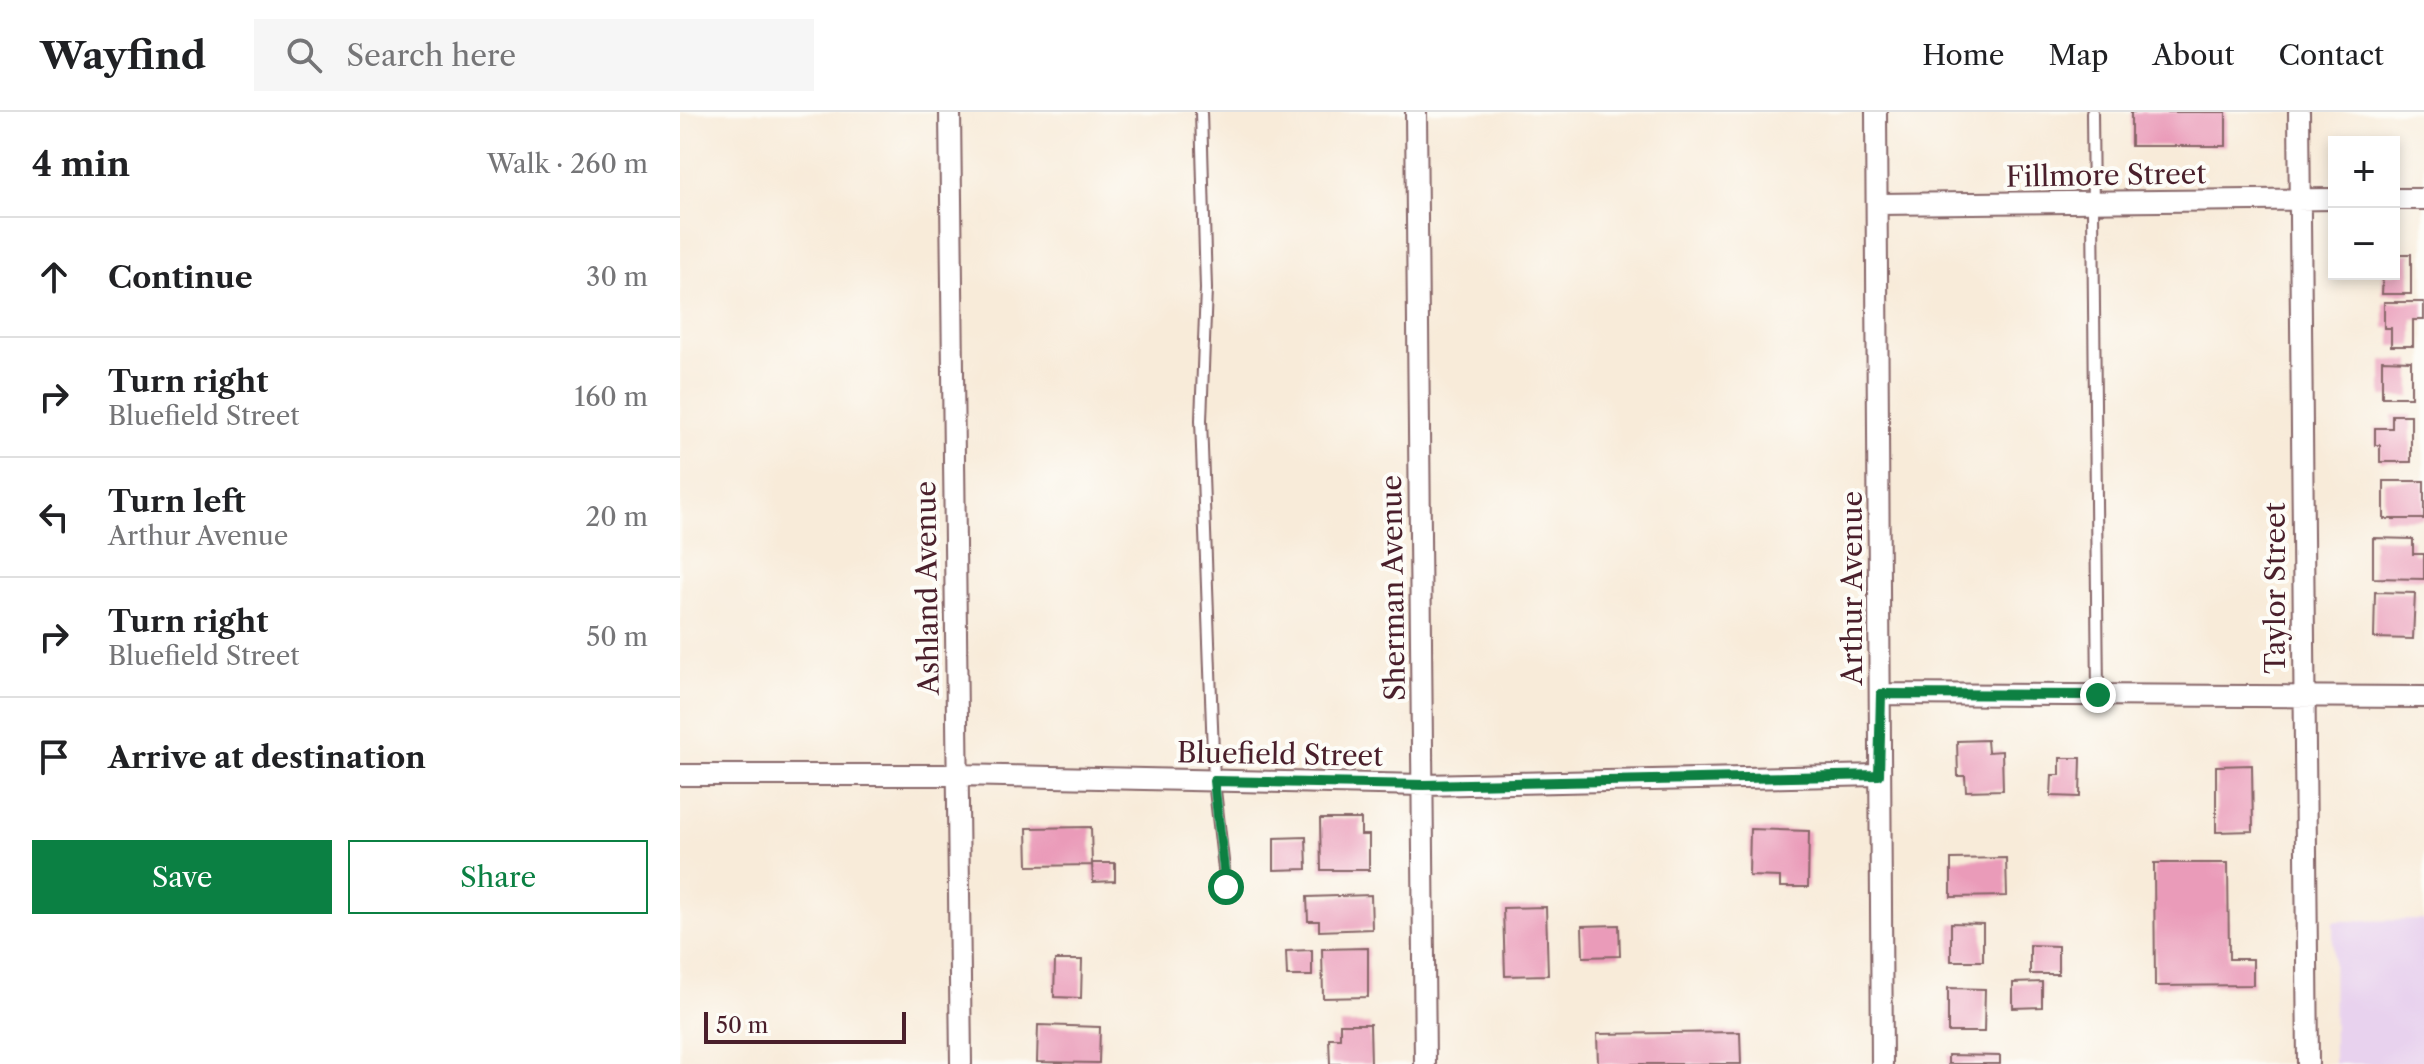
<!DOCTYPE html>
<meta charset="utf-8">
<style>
:root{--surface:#fff;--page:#f6f6f6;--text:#202124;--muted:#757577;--line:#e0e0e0;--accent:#0b8043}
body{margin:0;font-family:"Libre Caslon Text",serif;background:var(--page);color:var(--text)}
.controls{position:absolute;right:24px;top:24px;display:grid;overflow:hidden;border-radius:0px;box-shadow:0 4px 12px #0003}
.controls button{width:72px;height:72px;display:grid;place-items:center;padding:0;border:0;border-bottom:2px solid var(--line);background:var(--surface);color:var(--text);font:40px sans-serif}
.scale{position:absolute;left:24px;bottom:20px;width:202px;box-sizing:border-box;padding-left:8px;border:4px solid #4a1f2b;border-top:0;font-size:22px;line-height:28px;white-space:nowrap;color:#4a1f2b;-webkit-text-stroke:6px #fdfcf7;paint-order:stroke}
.stop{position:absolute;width:24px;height:24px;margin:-18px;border:6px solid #0b8043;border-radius:50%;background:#fff}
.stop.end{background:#0b8043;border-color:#fff;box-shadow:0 2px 8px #0008}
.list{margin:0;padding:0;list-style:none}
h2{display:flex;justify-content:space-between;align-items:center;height:104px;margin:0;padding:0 32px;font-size:34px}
h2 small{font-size:26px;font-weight:400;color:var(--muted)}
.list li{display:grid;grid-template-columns:52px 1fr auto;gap:24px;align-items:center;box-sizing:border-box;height:120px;padding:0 32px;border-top:2px solid var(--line)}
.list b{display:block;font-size:30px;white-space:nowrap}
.list p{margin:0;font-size:26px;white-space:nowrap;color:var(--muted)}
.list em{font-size:26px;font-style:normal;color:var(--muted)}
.actions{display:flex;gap:16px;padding:24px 32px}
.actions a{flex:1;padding:18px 0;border:2px solid var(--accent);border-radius:0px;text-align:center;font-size:28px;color:var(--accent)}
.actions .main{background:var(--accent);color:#fff}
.icon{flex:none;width:44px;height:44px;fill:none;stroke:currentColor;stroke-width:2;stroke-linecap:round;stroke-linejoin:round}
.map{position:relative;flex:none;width:1744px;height:952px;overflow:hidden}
header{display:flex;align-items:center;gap:48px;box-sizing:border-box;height:112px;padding:0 40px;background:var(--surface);border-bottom:2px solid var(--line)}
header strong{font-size:38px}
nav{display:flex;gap:44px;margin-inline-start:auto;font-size:28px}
.search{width:560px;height:72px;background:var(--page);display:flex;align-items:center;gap:20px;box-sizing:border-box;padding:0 28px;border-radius:0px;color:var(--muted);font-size:30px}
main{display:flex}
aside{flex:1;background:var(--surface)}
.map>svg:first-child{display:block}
.built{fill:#e8d2ee}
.building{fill:#ea9bb9}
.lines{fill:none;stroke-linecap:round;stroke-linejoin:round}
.lane-casing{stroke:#876668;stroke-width:14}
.street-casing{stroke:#876668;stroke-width:24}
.lane{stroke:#fff;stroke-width:10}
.street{stroke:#fff;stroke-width:20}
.route{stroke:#0b8043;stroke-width:10}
.labels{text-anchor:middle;stroke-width:8;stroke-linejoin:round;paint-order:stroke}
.street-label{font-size:28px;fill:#4a1f2b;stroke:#fdfcf7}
</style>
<header>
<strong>Wayfind</strong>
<div class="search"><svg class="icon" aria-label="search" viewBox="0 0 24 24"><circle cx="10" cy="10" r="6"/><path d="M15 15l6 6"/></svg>Search here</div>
<nav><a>Home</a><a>Map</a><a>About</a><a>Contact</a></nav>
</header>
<main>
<aside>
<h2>4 min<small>Walk · 260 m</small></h2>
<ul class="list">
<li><svg class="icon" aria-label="ahead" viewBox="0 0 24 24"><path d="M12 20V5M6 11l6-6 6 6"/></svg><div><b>Continue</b></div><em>30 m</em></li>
<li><svg class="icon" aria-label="right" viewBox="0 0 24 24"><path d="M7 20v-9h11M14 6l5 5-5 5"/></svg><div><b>Turn right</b><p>Bluefield Street</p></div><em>160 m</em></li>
<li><svg class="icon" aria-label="left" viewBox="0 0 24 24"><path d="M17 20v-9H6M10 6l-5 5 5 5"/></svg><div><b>Turn left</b><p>Arthur Avenue</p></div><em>20 m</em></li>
<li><svg class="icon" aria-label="right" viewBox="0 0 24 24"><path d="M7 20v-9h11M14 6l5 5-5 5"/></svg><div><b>Turn right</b><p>Bluefield Street</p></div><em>50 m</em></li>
<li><svg class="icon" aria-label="arrive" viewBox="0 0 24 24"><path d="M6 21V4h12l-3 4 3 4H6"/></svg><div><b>Arrive at destination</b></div></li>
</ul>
<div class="actions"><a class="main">Save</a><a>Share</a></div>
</aside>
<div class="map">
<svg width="1744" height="952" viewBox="0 0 1744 952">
<rect width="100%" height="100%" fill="#fdfcf7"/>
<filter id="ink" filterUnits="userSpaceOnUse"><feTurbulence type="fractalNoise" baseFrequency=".0125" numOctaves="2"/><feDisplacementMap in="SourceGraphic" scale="16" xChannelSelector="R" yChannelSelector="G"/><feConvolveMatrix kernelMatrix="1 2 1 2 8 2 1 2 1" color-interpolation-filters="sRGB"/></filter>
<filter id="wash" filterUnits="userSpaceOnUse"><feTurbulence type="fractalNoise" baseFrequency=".006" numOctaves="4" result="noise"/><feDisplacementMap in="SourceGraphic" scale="32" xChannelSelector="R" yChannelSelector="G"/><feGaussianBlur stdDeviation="1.8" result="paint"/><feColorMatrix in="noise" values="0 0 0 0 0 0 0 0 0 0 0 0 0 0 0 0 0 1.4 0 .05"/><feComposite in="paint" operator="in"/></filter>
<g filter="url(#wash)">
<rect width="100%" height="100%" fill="#f8ebd9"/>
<path class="built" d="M1744 808V952H1654L1653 809Z"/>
<g id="blocks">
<path class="building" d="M1451 0H1546V34H1451Z
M1714 142H1731V182H1702L1703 162H1714Z
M1704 190H1744V208H1733V234H1711V216H1704Z
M1702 248 1731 249V285H1702Z
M1712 303H1731V350H1700V333H1695V316H1712Z
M1704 369H1744V407H1704Z
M1693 426 1733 427V442H1744V467L1693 466Z
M1695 480 1735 481 1733 527 1694 526Z
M1307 628 1308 640 1322 639 1323 678 1286 679 1285 664H1278L1277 629Z
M1380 646H1401L1400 685 1371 684 1372 663H1380Z
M1572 653 1573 719 1536 720V654Z
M640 707H681V723H689V758H641Z
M411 715 412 753 348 754 347 716Z
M1070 717 1129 719 1128 775H1100V765L1069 764Z
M626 725 627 757 594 758V726Z
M1326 746 1327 784 1271 785V747Z
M412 751H435V769L413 770Z
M1474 751H1548L1549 847H1573V873L1475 874Z
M691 783 692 817 639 819V809H628L627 785Z
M866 795 868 863 825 864 823 796Z
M1271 811 1303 812V849H1271Z
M939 813 940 844 903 845 902 814Z
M1350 833 1378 834V862H1350Z
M688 836V885L643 886 642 837Z
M632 838V864H607L606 839Z
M375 848H402L401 886 374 885Z
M1362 870V895L1333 896V871Z
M1268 876 1305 877 1304 920H1268Z
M660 912H690L691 952H650L649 926H660Z
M358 913 420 915 419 951 357 950Z
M1060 920 1061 952H918L917 922Z
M1268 943 1320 944V952H1268Z"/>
</g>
</g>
<g filter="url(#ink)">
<use href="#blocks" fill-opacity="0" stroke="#876668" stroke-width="2"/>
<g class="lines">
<g class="lane-casing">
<path id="lane" d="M521 0 526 177 521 308 534 669 546 775
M1412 0 1418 583"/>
</g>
<g class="street-casing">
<path id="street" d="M270 0 281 952
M736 0 745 952
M1196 0 1202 952
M1619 0 1628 952
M1714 87H1744
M1198 92 1654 87
M1201 582 1744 585
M0 663H277L744 673 1199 663"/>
</g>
<use href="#lane" class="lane"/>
<use href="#street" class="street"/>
</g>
</g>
<g class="lines" filter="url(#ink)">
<path class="route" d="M546 775 534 669 744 673 1199 663 1201 582 1418 583"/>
</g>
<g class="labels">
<g class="street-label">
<text transform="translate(1426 63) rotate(-1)" y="10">Fillmore Street</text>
<text transform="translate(247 476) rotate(-91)" y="10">Ashland Avenue</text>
<text transform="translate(713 476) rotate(-91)" y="10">Sherman Avenue</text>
<text transform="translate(1172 476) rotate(-90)" y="10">Arthur Avenue</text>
<text transform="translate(1595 476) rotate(-90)" y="10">Taylor Street</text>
<text transform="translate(600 642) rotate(1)" y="10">Bluefield Street</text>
</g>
</g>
</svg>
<div class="controls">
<button>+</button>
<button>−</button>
</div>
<div class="scale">50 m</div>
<div class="stop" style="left:546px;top:775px"></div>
<div class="stop end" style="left:1418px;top:583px"></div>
</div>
</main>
